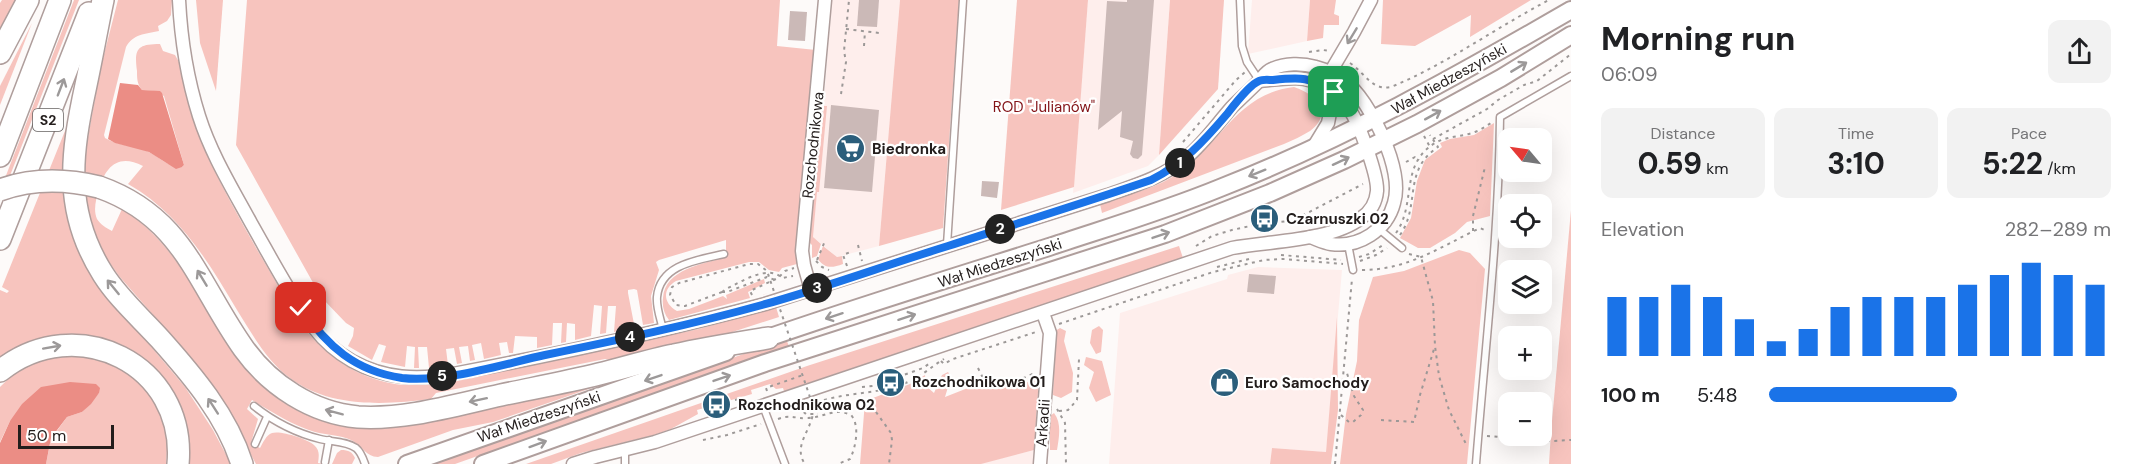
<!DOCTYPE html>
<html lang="en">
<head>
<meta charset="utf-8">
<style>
  body { margin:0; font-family:"DM Sans",sans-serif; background:#f2f2f2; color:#202124; height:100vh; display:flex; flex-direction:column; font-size:22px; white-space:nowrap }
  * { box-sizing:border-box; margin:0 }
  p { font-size:20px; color:#757577 }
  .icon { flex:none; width:33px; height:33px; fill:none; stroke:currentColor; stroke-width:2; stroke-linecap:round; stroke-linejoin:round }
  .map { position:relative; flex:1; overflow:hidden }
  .details { display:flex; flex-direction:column; background:#fff; width:570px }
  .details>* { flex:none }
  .needle { width:39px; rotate:299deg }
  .buttons { position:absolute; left:1498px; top:128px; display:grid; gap:12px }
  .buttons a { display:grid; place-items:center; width:54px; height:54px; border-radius:12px; background:#fff; box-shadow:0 6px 24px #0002; font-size:30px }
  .scale { position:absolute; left:18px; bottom:15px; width:96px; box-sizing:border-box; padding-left:6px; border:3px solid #231d1c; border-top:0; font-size:16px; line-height:21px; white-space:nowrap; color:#231d1c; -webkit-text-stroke:4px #fff; paint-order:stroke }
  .pin { position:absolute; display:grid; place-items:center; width:51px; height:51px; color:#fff; margin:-26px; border-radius:12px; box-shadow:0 3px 9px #0006 }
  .km { position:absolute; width:30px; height:30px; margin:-15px; border-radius:50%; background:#222; color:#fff; font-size:16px; line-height:30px; text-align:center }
  .round { display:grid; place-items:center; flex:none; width:63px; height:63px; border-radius:12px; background:#f2f2f2 }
  .head { display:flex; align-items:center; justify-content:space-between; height:102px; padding:0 30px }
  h1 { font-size:33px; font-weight:700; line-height:45px }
  .figures { display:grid; grid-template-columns:repeat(3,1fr); gap:9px; height:102px; padding:6px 30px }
  .figures div { display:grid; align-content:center; border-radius:12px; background:#f2f2f2; text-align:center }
  .figures b { font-size:30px; font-weight:700 }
  .figures small { font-size:16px; font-weight:400 }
  .figures p { font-size:16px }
  .chart { height:168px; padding:12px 30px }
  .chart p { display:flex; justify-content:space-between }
  .chart svg { width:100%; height:108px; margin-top:6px; stroke:#1a73e8; stroke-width:6 }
  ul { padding:0 30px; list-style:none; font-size:20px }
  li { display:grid; grid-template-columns:96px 72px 1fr; align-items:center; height:45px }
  li i { height:15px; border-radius:8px; background:#1a73e8 }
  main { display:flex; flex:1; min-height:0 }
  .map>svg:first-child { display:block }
</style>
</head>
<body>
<main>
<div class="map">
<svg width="1571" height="464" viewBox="0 0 1571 464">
  <rect width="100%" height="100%" fill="#fdfaf9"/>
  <!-- built -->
  <g fill="#feeeec">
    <polygon points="832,0 900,0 879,246 837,257 813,237"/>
    <polygon points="1088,0 1170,0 1159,155 1148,166 1073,193"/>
    <polygon points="1252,0 1310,0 1307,41 1248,54"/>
    <polygon points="1258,267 1342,270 1326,452 1272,448 1270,464 1109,464 1120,313 1227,279 1228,275"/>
    <polygon points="1034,450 1033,464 981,464 982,463"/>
  </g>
  <!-- green -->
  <g fill="#f7c4be">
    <polygon points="2,0 16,0 0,29 0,3"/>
    <polygon points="74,0 79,0 0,201 0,191"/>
    <path d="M118,0H172L171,15L167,21L158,26L159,31C145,34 133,34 126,47L104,135L105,138C118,146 133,145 147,151C160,157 167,167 182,167L184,165L164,96L154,91L142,90C137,84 137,78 137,71C134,49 137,44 160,44L163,51L175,55L179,62C187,93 194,125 207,155C233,211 266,264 296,317C320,352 353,377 395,384C408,386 424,384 437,384L699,329L776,307L779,317L717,337L612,360L605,359L436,393L431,399C385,405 329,408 290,378C267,361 252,334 237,310C208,261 179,213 128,184L143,166C118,153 105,167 99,190C96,199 93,210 97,219C100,224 106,228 112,231L122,209C166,237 185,274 212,317C224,337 236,357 251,374C279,408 329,430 373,429C383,429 394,427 405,426L612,381L493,422L453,430L378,457C366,457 362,445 351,440C340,435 326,435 315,432C292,425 272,412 252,400L247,409L258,419L251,443L260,448C263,443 266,435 272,433C280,430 308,439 314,445C320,450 319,456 318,463L325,464H256L222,402L197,365L119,276L100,249L87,216L82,171L100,70Z"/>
    <polygon points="196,0 223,0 216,91 200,43"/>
    <path d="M247,0H780L777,46L816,50L797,264L782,268L779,272L769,270L759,262H749L676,281C662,289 663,303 677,311L689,309L723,296L727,299L726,295L764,279L765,283L748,292L750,298L769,293L669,320C664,314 662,306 663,298C665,269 703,264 726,257V240L659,260L656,262L659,270L651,296L654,323L643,325L637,290L634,289L628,290V293L634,324L633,328L614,332L616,306H608L606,333L600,334L602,306L594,305L591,336L575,340V324L567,323L566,342L561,343L562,323H553L552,345L537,348V337L515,336L513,353H509L507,342L499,343L501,355L484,359L481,343L472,345L475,360L470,361L468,346L459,347L462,363L457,364L454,348L446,349L448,365L429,368L427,347H418L419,368H414L415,347L407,346L405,367L381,362L386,346L379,344L372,360L348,346L353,336L354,328L346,323L321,297L236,145Z"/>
    <polygon points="900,0 959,0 943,228 879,246"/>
    <polygon points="1017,0 1088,0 1074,187 1001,210"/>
    <polygon points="1170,0 1224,0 1218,89 1159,155"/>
    <polygon points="1310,0 1336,0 1334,14 1339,16 1339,25 1324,25 1323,38 1307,41"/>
    <polygon points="1383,0 1531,0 1470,37 1471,15 1415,46 1381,44"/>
    <polygon points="32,23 0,105 0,86"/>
    <path d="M1294,87C1316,94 1334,113 1310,131C1302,136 1293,140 1284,144L1102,213L1100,204C1122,196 1154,189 1174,176C1220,147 1235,94 1294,87Z"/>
    <polygon points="824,106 827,106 819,192 817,192 813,237 821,244 817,256 812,258 812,245 809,242 815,160 820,149"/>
    <path d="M69,121L64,158V197L69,219L106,293L185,387L213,430L231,464H188C191,434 183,410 166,386C161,380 157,373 152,368C119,334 61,325 19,347C12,351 6,356 0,360V290L7,293L9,291L2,287Z"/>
    <polygon points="1494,123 1490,216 1467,222 1455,233 1430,248 1418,248 1400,238 1411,218 1417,181 1425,160 1442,147 1440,143 1450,139 1474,135"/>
    <polygon points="1571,210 1571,464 1549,464 1551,432"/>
    <path d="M823,246L837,257L842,256L843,264C832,268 825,269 818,259Z"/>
    <polygon points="1179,246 1183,258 784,391 783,388 776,389 770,384 751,390 752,394 697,410 698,414 671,429 654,435 581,453 551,464 526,464 807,366"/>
    <polygon points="1459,250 1470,253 1485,269 1467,464 1340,464 1346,414 1357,361 1359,320 1373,277 1404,271"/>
    <polygon points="1337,317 1338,410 1331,464 1270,464 1272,448 1326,452"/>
    <polygon points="1099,326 1103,330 1101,352 1096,354 1090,343 1092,330"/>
    <polygon points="1060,328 1066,331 1064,341 1073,373 1072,392 1061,398 1053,395 1055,331"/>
    <polygon points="786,339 789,346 455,464 432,464"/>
    <path d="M57,356C67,356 79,355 90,357C126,364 159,393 166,431C168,442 167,453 166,464H46L51,439L67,417L82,412L99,393L10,421L0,442V387C16,370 35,362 57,356Z"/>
    <polygon points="1086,357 1102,361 1111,395 1096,402 1089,388 1094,372 1084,365"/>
    <polygon points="948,372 951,377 945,397 978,384 1004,387 1017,386 1039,378 1034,450 981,464 860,464 865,401 910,384 925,375 926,386 934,393 942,375"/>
    <path d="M1054,413C1062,423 1059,438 1057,450H1050V416Z"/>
    <path d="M341,450C349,450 352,452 355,458L352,464H332L337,453Z"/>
  </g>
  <!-- water -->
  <g fill="#eb8d85">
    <polygon points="120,83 138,85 142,90 160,91 162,93 184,165 182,167 176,169 149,152 115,143 108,139"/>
    <polygon points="70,382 96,384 100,388 99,393 91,404 82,412 67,417 51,438 46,464 0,464 0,443 10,421 22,404 41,387"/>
  </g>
  <!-- building -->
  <g fill="#cbb9b7">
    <polygon points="859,0 879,0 877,27 857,26"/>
    <polygon points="1127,0 1154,0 1142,155 1138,159 1133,158 1130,154 1133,141 1120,137 1122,111 1098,130 1107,1 1127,2"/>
    <polygon points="790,11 807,12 805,41 788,40"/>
    <polygon points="831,105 879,110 872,192 824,188"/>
    <polygon points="982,181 999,182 997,198 981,196"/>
    <polygon points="1249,274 1276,276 1274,294 1247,292"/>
  </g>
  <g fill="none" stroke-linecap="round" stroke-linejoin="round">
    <defs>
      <g id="service">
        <polyline points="1240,0 1242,46 1247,62 1259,80"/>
        <polyline points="1379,229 1402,248"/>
        <polyline points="1348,244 1353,270"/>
        <polyline points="947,245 963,0"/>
        <path d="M663,330C661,320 656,308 657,297C660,264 698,260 724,254"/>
        <path d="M254,406C273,421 296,433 320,439C332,442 346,441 356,448C361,452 363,458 365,464"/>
        <polyline points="763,406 785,464"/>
        <polyline points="255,444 267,417"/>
        <polyline points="325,462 329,440"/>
        <polyline points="625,464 625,450"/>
        <path d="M1476,464C1485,348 1499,234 1500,117L1571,76"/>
      </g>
      <g id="minor">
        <path d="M179,0C181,40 187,78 199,116C211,154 232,188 251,223C271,258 290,295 314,328C324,341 338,353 352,361C385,379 417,380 453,374C558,354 662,332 765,304L1108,195C1136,185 1163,177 1186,158C1204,143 1217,124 1232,107C1241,98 1250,90 1258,82C1263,77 1265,72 1272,69C1285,63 1302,63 1316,67C1343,74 1357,90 1370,112C1384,135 1402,177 1394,203C1387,230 1359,248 1331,244C1324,243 1316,239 1310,237"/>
        <polyline points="1331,71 1354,32 1371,0"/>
        <polyline points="1314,146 1328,123 1334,92"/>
        <polyline points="811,290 804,265 802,251 825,0"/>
        <path d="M573,464L595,457L655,442L1232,248C1269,241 1332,241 1361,218C1370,212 1376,203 1377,191C1378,176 1359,122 1349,109C1343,99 1333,90 1322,85C1301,74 1282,79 1259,81"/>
        <polyline points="1040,464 1050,333 1043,313"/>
      </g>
      <g id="secondary">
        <path d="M756,342C853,308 951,278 1049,247C1106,228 1164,211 1220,188C1345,139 1455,77 1571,10"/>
        <polyline points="407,464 726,352"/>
        <polyline points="483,464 765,363 1165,234 1270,193 1344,160 1417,124 1501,78 1571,35"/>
      </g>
      <g id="motorway">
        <path d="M103,0C97,28 92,57 86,85C71,154 63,211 103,274C118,298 141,318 160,339C193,376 227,416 242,464"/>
        <polyline points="0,53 28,0"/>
        <polyline points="0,156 60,0"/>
        <path d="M99,187C184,217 197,283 244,349C270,385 312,413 358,417C406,420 455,405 501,395C534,388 567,382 599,374C624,368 649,360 674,355C705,348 737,343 768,338"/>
        <polyline points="0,239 89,13"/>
        <path d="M0,371C76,310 187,364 178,464"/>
      </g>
    </defs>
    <!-- service casing -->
    <use href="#service" stroke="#af9e9c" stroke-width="9"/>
    <!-- minor casing -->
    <use href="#minor" stroke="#af9e9c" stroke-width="15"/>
    <!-- secondary casing -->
    <use href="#secondary" stroke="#af9e9c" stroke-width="20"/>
    <!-- motorway casing -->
    <use href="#motorway" stroke="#af9e9c" stroke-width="24"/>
    <!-- path -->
    <g stroke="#9c9897" stroke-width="2" stroke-dasharray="3 4.5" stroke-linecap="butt">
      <polyline points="846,29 879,33"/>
      <polyline points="864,46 865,31"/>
      <polyline points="1309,52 1323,50 1330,51"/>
      <path d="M1350,63C1365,73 1372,91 1391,87C1447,64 1495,28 1549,0"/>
      <polyline points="841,94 846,62 844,51 849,0"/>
      <polyline points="1424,136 1430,147"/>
      <polyline points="1433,139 1487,109 1498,100 1524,85 1537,81 1571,54"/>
      <polyline points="1183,142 1236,80 1245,72"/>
      <polyline points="1406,162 1415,157 1419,160"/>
      <polyline points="1473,231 1473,216 1485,167"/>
      <path d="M1396,233C1417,203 1399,165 1435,143C1447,136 1462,137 1475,132C1481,130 1486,126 1491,123"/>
      <path d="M1400,235C1421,205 1402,171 1438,147L1430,135"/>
      <polyline points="858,245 862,261"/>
      <polyline points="1196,246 1212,236 1232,230 1264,223 1292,221 1363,184"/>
      <polyline points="1409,254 1421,257 1433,301 1435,346 1439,376 1449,410 1467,446"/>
      <polyline points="1281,255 1341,260"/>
      <polyline points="1359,257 1369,254 1383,245"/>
      <polyline points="817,260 825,241"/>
      <polyline points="816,261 822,267 829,270"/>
      <polyline points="1360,261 1376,255 1387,248"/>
      <polyline points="847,266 843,255 853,251"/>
      <polyline points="1217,267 1249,259"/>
      <path d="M1362,270C1408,270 1440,247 1480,228L1487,231"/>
      <path d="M722,292L726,289C741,282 768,264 782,278L793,276"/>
      <polyline points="722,292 727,292 767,277 775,280"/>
      <polyline points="752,295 750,291 778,278 785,271 794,268"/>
      <polyline points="1059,324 1213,272 1264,260 1283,259 1343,264"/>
      <polyline points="941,361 944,364 953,359 1036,332"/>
      <path d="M978,368L983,378C1000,387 1018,382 1034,373"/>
      <polyline points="862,387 873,386 923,368 930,363"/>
      <polyline points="767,391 766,388 803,375"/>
      <polyline points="735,400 744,398"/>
      <path d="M824,400C852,392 881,394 908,382C921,377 932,366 944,359"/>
      <polyline points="798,407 806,414 818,414"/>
      <polyline points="1057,409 1065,423 1066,464"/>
      <polyline points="1059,411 1068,410 1077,400 1079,359"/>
      <polyline points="876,412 891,433 892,440 889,464"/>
      <polyline points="1341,415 1349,422 1353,422 1361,415 1363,410 1354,396 1346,370"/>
      <path d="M778,419C791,414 795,419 807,418C823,418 834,407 851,415C860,425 856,447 850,459L838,464"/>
      <polyline points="1381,420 1414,422 1420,395 1434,349"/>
      <polyline points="1487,436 1552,441 1571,440"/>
      <polyline points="703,440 727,435 761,424"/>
      <polyline points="1335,464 1352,279"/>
    </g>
    <!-- service -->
    <use href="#service" stroke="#fff" stroke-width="6"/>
    <!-- minor -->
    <use href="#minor" stroke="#fff" stroke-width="12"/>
    <!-- secondary -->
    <use href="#secondary" stroke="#fff" stroke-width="16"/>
    <!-- motorway -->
    <use href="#motorway" stroke="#fff" stroke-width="21"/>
    <defs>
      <path id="motorway-bridge" d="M0,190C33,178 66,179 99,187"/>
    </defs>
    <!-- motorway-bridge casing -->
    <use href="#motorway-bridge" stroke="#af9e9c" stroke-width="24" stroke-linecap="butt"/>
    <!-- path-bridge -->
    <path stroke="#9c9897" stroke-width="2" stroke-dasharray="3 4.5" stroke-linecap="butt" d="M722,292L685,306L676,305L670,295L672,287L679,283L749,264H758L767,271L813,406C816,427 791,444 805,464"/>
    <!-- motorway-bridge -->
    <use href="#motorway-bridge" stroke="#fff" stroke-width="21"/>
  </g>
  <!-- one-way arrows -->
  <defs><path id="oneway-shaft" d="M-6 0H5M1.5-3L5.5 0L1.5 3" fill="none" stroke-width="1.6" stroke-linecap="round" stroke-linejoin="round" transform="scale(1.5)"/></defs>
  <g stroke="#9c9999">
    <use href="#oneway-shaft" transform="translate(1352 36) rotate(121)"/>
    <use href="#oneway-shaft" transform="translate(1519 67) rotate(-31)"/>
    <use href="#oneway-shaft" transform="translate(61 87) rotate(-69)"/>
    <use href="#oneway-shaft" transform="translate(1433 115) rotate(-29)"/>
    <use href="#oneway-shaft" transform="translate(1341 161) rotate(-25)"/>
    <use href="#oneway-shaft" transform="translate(1257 173) rotate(158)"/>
    <use href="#oneway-shaft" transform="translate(1161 235) rotate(-19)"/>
    <use href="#oneway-shaft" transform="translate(202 278) rotate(-121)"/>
    <use href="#oneway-shaft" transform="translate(113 287) rotate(-129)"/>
    <use href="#oneway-shaft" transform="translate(834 316) rotate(162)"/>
    <use href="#oneway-shaft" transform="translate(907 317) rotate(-18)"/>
    <use href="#oneway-shaft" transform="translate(52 347) rotate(-10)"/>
    <use href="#oneway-shaft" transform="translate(653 378) rotate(161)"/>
    <use href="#oneway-shaft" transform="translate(722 378) rotate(-19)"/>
    <use href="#oneway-shaft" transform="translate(478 400) rotate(168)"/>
    <use href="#oneway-shaft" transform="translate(213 406) rotate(-123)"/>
    <use href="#oneway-shaft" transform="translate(334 412) rotate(-165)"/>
    <use href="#oneway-shaft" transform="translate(538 444) rotate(-20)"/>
  </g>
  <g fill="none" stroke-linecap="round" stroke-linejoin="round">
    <defs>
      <path id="route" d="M301,308C327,346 355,371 402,378C444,383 503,364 545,355C618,340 690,325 762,305C824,288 886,265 948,246C1015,224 1084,203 1151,180C1183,164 1204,141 1227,114C1234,105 1249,85 1259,81C1263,79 1269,80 1273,80C1301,77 1310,77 1334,92"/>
    </defs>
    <!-- route casing -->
    <use href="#route" stroke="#fff" stroke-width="12"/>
    <!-- route -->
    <use href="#route" stroke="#1a73e8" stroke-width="8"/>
  </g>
  <!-- icons -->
  <defs>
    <symbol id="supermarket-disc" viewBox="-11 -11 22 22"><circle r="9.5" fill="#2b5e7b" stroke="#fff"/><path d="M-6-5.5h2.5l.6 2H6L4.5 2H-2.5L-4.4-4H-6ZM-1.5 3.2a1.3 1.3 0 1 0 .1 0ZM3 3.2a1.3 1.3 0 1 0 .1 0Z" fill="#fff"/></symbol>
    <symbol id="bus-disc" viewBox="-11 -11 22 22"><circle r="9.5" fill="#2b5e7b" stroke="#fff"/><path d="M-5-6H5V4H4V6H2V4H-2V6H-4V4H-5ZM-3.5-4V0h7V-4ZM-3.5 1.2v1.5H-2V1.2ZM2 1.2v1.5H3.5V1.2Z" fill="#fff"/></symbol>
    <symbol id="shop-disc" viewBox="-11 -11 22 22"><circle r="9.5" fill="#2b5e7b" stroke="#fff"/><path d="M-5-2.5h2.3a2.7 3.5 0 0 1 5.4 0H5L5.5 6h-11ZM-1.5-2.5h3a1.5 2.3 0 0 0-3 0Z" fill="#fff"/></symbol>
  </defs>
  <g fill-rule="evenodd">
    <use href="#supermarket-disc" x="834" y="132" width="33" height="33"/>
    <use href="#bus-disc" x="1248" y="202" width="33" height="33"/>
    <use href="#bus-disc" x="874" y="366" width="33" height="33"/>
    <use href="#shop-disc" x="1208" y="366" width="33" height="33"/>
    <use href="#bus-disc" x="700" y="388" width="33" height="33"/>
  </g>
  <g text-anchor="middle" stroke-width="4.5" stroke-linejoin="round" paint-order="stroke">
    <!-- shield labels -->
    <rect fill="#fff" stroke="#656160" stroke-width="1.5" x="33" y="109" width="30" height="22" rx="4.5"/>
    <g font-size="14" font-weight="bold" fill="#231d1c">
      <text x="48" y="125">S2</text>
    </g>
    <!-- street labels -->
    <g font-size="15" fill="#231d1c" stroke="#fff">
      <text transform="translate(1449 79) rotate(-29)" y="5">Wał Miedzeszyński</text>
      <text transform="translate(813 145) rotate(-84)" y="5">Rozchodnikowa</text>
      <text transform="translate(1000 263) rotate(-18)" y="5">Wał Miedzeszyński</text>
      <text transform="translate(539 417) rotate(-19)" y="5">Wał Miedzeszyński</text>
      <text transform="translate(1043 423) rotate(-86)" y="5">Arkadii</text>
    </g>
    <!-- park labels -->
    <g font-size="15" fill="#831317" stroke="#fff">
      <text x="1044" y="112">ROD "Julianów"</text>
    </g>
    <!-- poi labels -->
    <g font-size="15" font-weight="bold" fill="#231d1c" stroke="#fff" text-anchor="start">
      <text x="872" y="154">Biedronka</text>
      <text x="1286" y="224">Czarnuszki 02</text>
      <text x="912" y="387">Rozchodnikowa 01</text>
      <text x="1245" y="388">Euro Samochody</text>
      <text x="738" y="410">Rozchodnikowa 02</text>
    </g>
  </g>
</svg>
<div class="buttons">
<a><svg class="needle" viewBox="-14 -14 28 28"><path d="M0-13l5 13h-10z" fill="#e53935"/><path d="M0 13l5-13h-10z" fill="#757577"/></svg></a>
<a><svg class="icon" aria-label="locate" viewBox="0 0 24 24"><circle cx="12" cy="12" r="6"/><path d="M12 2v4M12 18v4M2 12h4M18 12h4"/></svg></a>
<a><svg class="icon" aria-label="layers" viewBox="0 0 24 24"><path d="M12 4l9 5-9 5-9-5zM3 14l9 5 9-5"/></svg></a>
<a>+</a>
<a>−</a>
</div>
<div class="scale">50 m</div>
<div class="pin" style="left:1334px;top:92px;background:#1e9e55"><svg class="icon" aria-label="arrive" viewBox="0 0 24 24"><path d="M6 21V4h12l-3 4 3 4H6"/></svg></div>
<div class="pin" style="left:301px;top:308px;background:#d93025"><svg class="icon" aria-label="check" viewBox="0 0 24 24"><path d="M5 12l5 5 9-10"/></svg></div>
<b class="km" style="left:1180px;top:163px">1</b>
<b class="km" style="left:1000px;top:229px">2</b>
<b class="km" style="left:817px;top:288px">3</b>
<b class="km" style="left:630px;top:337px">4</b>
<b class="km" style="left:442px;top:376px">5</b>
</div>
<section class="details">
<div class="head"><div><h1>Morning run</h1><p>06:09</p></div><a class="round"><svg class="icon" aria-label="share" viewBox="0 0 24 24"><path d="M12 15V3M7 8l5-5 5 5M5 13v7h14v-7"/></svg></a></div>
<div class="figures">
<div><p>Distance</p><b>0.59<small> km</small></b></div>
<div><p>Time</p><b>3:10</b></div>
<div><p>Pace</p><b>5:22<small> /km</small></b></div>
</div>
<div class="chart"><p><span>Elevation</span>282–289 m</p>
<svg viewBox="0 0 160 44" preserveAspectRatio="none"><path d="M5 44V20M15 44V20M25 44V15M35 44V20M45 44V29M55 44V38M65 44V33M75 44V24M85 44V20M95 44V20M105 44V20M115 44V15M125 44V11M135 44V6M145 44V11M155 44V15"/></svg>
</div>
<ul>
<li><b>100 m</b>5:48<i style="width:55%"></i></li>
</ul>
</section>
</main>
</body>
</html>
